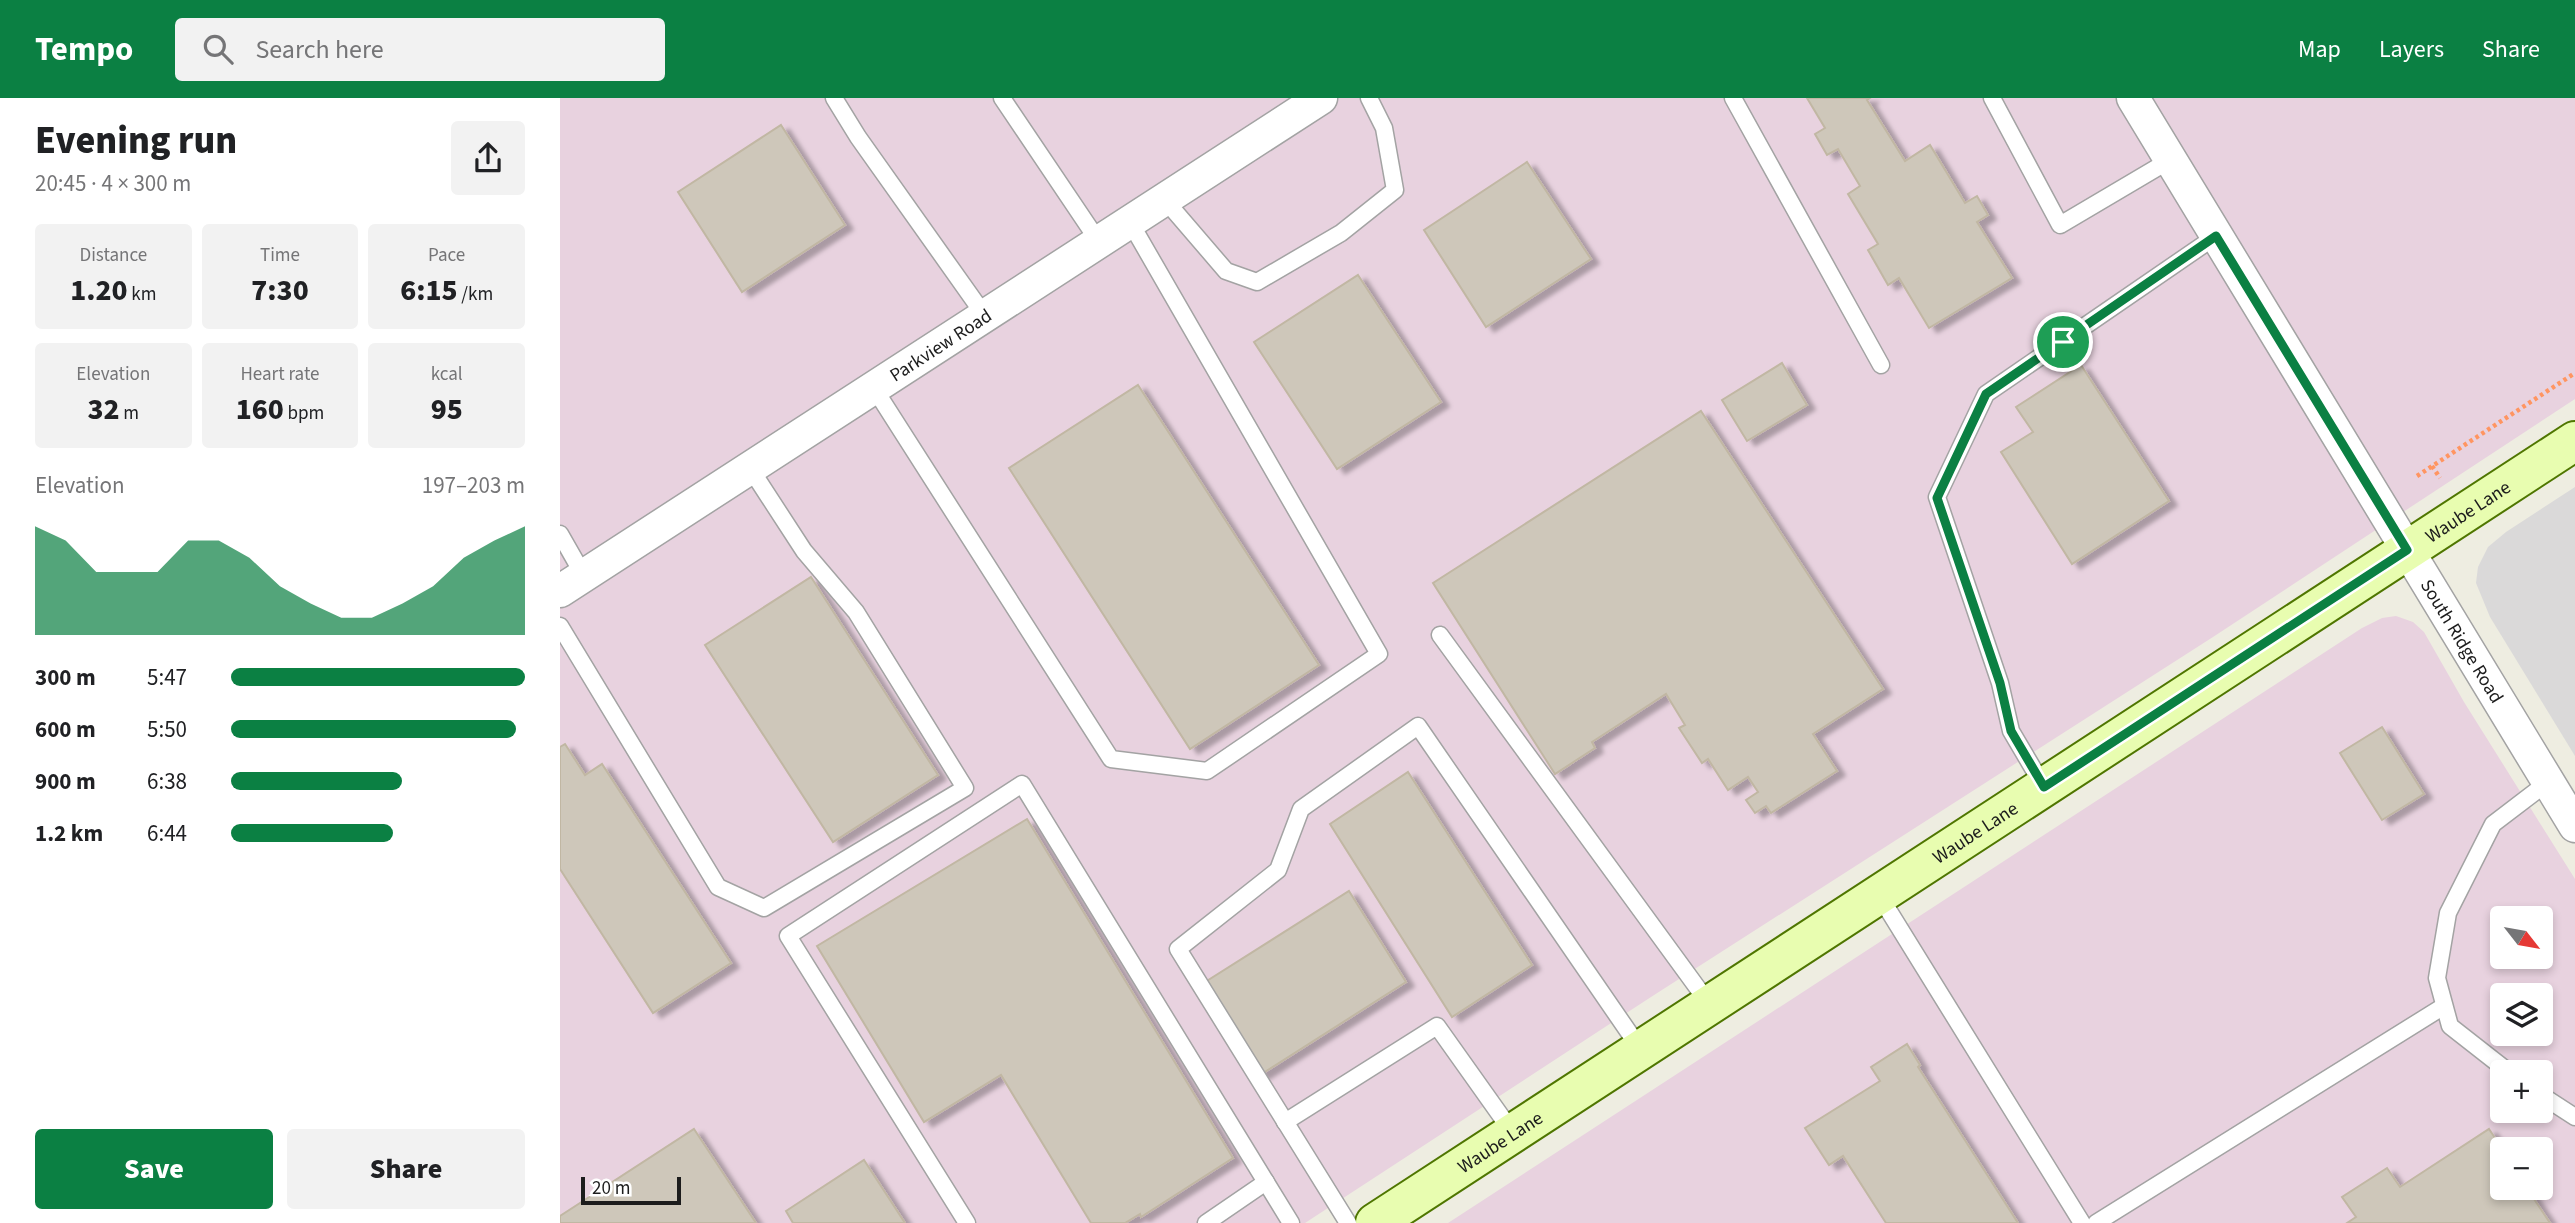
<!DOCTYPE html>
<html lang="en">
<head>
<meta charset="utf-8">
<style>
  body { margin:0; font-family:"Source Sans 3",sans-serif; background:#f2f2f2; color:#202124; height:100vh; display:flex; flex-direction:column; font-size:26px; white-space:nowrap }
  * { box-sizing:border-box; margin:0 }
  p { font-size:23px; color:#757577 }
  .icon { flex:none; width:38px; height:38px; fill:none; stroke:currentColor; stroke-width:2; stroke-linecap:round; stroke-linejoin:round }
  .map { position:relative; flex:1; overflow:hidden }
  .drawer { display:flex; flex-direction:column; background:#fff; width:560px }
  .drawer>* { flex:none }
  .needle { width:46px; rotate:121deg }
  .tools { position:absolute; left:1930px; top:808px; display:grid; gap:14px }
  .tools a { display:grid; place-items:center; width:63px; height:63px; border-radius:7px; background:#fff; box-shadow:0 4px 10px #0003; font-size:35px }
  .scale { position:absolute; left:21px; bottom:18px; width:100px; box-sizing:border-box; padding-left:7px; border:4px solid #1c1c1c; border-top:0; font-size:19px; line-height:24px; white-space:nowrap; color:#1c1c1c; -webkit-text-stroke:5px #fff; paint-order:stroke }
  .pin { position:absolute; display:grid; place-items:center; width:60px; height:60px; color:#fff; margin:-30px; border:4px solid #fff; border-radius:50%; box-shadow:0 2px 7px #0007 }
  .round { display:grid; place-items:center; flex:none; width:74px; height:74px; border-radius:7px; background:#f2f2f2 }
  .head { display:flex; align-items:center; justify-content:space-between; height:119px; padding:0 35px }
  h1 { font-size:38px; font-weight:800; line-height:52px }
  .metrics { display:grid; grid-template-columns:repeat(3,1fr); gap:10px; height:119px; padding:7px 35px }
  .metrics div { display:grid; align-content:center; border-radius:7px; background:#f2f2f2; text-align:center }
  .metrics b { font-size:30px; font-weight:800 }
  .metrics small { font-size:19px; font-weight:400 }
  .metrics p { font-size:19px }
  .chart { height:196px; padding:14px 35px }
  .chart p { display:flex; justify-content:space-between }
  .chart svg { width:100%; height:126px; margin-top:7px; fill:#0b8043; opacity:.7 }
  .button { display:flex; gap:14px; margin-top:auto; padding:14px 35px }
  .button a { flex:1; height:80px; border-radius:7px; background:#0b8043; color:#fff; font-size:28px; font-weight:800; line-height:80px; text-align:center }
  .button a+a { background:#f2f2f2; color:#202124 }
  ul { padding:0 35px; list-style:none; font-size:23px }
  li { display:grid; grid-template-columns:112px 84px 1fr; align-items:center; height:52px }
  li i { height:18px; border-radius:9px; background:#0b8043 }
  header { display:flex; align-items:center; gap:42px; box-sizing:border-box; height:98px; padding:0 35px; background:#0b8043; color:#fff }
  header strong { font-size:33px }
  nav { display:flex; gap:38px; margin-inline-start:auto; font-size:24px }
  .search { width:490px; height:63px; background:#f2f2f2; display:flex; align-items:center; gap:18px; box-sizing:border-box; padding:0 24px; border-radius:7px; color:#757577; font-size:26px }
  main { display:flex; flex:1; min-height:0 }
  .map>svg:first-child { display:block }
</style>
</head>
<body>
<header>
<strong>Tempo</strong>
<div class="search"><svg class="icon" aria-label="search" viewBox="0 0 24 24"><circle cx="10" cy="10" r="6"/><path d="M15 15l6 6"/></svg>Search here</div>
<nav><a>Map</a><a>Layers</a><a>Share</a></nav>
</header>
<main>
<section class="drawer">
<div class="head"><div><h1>Evening run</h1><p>20:45 · 4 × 300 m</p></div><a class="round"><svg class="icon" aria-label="share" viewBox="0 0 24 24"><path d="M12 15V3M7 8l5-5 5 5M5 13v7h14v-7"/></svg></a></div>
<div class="metrics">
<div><p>Distance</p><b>1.20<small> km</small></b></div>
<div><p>Time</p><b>7:30</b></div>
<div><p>Pace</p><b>6:15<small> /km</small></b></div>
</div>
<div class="metrics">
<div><p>Elevation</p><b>32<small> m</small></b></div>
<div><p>Heart rate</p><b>160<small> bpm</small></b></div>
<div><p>kcal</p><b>95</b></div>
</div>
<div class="chart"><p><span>Elevation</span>197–203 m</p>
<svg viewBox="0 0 160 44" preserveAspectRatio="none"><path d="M0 44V6L10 11L20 22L30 22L40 22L50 11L60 11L70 17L80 27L90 33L100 38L110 38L120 33L130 27L140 17L150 11L160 6V44z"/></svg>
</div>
<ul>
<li><b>300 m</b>5:47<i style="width:100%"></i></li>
<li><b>600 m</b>5:50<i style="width:97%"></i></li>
<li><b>900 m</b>6:38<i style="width:58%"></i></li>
<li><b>1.2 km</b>6:44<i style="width:55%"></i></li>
</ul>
<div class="button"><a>Save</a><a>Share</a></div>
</section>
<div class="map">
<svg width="2015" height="1125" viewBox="0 0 2015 1125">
  <defs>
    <filter id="shadow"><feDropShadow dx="8" dy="4.5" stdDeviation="2" flood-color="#0004"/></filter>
  </defs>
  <rect width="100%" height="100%" fill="#eeede1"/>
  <!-- residential -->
  <polygon fill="#dad9d9" points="2015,389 2015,658 1930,519 1916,485 1918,469 1928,449 1946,434"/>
  <!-- industrial -->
  <g fill="#e8d2df" fill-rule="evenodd">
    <polygon points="0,0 2015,0 2015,301 1653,539 1091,899 745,1125 0,1125"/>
    <path d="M1836,518L1853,524L1864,534L1904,604L2015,781V1125H888L1802,530L1822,520ZM1942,821H1981V859H1942ZM1942,898H1981V936H1942ZM1942,975H1981V1013H1942ZM1942,1052H1981V1090H1942Z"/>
  </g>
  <!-- building -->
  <g fill="#cec7ba" stroke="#c1b7a3" stroke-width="2" filter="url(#shadow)">
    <polygon points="1247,0 1310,0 1307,2 1345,63 1370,47 1405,105 1417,98 1428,117 1417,124 1452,180 1369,230 1339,180 1328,187 1308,152 1318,146 1288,96 1300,88 1278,51 1267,57 1255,36 1265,30"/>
    <polygon points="221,27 285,127 182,194 118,94"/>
    <polygon points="967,64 1031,161 926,229 864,132"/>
    <polygon points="798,177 881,304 777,371 694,244"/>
    <polygon points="1222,265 1247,307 1187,343 1162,302"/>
    <polygon points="1521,267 1609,403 1512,466 1441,354 1473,334 1456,309"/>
    <polygon points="578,287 759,567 630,651 449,370"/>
    <polygon points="1141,313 1323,591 1253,636 1277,673 1211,715 1206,708 1195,715 1186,702 1198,694 1188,679 1168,692 1148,661 1142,665 1119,630 1125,627 1106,596 1032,644 1035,650 995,676 873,485"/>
    <polygon points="251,479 378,677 273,744 145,547"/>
    <polygon points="1822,629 1864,696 1822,722 1780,655"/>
    <polygon points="5,646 25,677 42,666 171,865 93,915 0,771 0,649"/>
    <polygon points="848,674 972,867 892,919 770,726"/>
    <polygon points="467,721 673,1060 581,1119 580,1116 565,1125 531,1125 441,977 364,1024 257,848"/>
    <polygon points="789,793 846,884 700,977 642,886"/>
    <polygon points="1347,946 1360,967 1358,969 1458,1125 1326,1125 1283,1058 1269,1067 1245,1030 1320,983 1311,969"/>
    <polygon points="134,1031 196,1125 0,1125 0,1118"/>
    <polygon points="1929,1031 1943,1052 1942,1090 1971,1090 1973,1093 1970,1095 1990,1125 1787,1125 1796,1119 1782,1099 1827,1070 1840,1089"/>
    <polygon points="304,1062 345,1125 233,1125 226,1113"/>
  </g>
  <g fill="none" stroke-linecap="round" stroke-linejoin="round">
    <defs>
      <g id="lane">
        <polyline points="274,0 298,39 425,218"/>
        <polyline points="442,0 539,144"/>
        <polyline points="1173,0 1321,267"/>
        <polyline points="1432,0 1500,127 1610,62"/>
        <polyline points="605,102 666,173 697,184 781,135 835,92 824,30 809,0"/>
        <polyline points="314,290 551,661 647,673 819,556 570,124"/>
        <polyline points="0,436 24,478"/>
        <polyline points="0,528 158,789 204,810 405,690 296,514 244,453 190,370"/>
        <polyline points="880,537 1150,907"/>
        <polyline points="1484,689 1451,633 1440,585 1377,399 1426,296 1656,138"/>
        <polyline points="1319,797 1522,1125"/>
        <polyline points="1950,975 1890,928 1877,880 1888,815 1933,726 1988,684"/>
        <polyline points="1981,997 2015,1019"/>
        <polyline points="725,1024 877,928 953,1035"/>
        <polyline points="407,1125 228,838 462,686 731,1125"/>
        <polyline points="646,1125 706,1084"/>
        <polyline points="788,1125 618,851 718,772 741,711 858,628 1081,952"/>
        <polyline points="1536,1125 1884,908"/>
      </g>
      <g id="street">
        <path id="s1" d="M1573,0L2015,728"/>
        <path id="s2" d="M0,493L761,0"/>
      </g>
      <g id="secondary">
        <path id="s3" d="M815,1125L2015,343"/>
      </g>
    </defs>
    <!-- lane casing -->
    <use href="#lane" stroke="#a3a3a3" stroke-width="19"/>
    <!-- street casing -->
    <use href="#street" stroke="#a3a3a3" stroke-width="35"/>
    <!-- secondary casing -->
    <use href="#secondary" stroke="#4f7600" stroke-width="42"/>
    <!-- path -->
    <g stroke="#ff9561" stroke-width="4.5" stroke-dasharray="3.5 3.5" stroke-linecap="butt">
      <polyline points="1872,368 1880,380"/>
      <polyline points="1857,378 2015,275"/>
    </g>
    <!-- lane -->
    <use href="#lane" stroke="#fff" stroke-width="16"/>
    <!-- street -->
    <use href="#street" stroke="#fff" stroke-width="32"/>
    <!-- secondary -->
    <use href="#secondary" stroke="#e8fdb0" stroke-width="38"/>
  </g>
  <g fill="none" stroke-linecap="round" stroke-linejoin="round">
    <defs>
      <polygon id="route" points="1656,138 1847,452 1484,689 1451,633 1440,585 1377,400 1426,296"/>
    </defs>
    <!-- route casing -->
    <use href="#route" stroke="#fff" stroke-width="14"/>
    <!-- route -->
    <use href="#route" stroke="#0b8043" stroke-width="9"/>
  </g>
  <g text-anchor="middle" stroke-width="5" stroke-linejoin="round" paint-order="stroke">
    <!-- street labels -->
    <g font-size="19" fill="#1c1c1c" stroke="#fff">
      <text dy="7" stroke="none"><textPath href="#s2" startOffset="453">Parkview Road</textPath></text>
      <text dy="7" stroke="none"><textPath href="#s3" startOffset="1304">Waube Lane</textPath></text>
      <text dy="7" stroke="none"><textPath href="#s1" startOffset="635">South Ridge Road</textPath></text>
      <text dy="7" stroke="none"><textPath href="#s3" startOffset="716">Waube Lane</textPath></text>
      <text dy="7" stroke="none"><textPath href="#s3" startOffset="149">Waube Lane</textPath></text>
    </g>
  </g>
</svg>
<div class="tools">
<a><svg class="needle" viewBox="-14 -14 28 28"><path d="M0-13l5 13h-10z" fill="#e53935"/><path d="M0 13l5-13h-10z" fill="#757577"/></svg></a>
<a><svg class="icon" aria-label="layers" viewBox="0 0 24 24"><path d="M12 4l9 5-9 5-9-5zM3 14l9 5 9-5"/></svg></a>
<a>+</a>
<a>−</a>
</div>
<div class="scale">20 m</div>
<div class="pin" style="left:1503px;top:244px;background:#1e9e55"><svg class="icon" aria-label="arrive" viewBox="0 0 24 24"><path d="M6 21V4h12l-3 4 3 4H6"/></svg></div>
</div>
</main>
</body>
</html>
